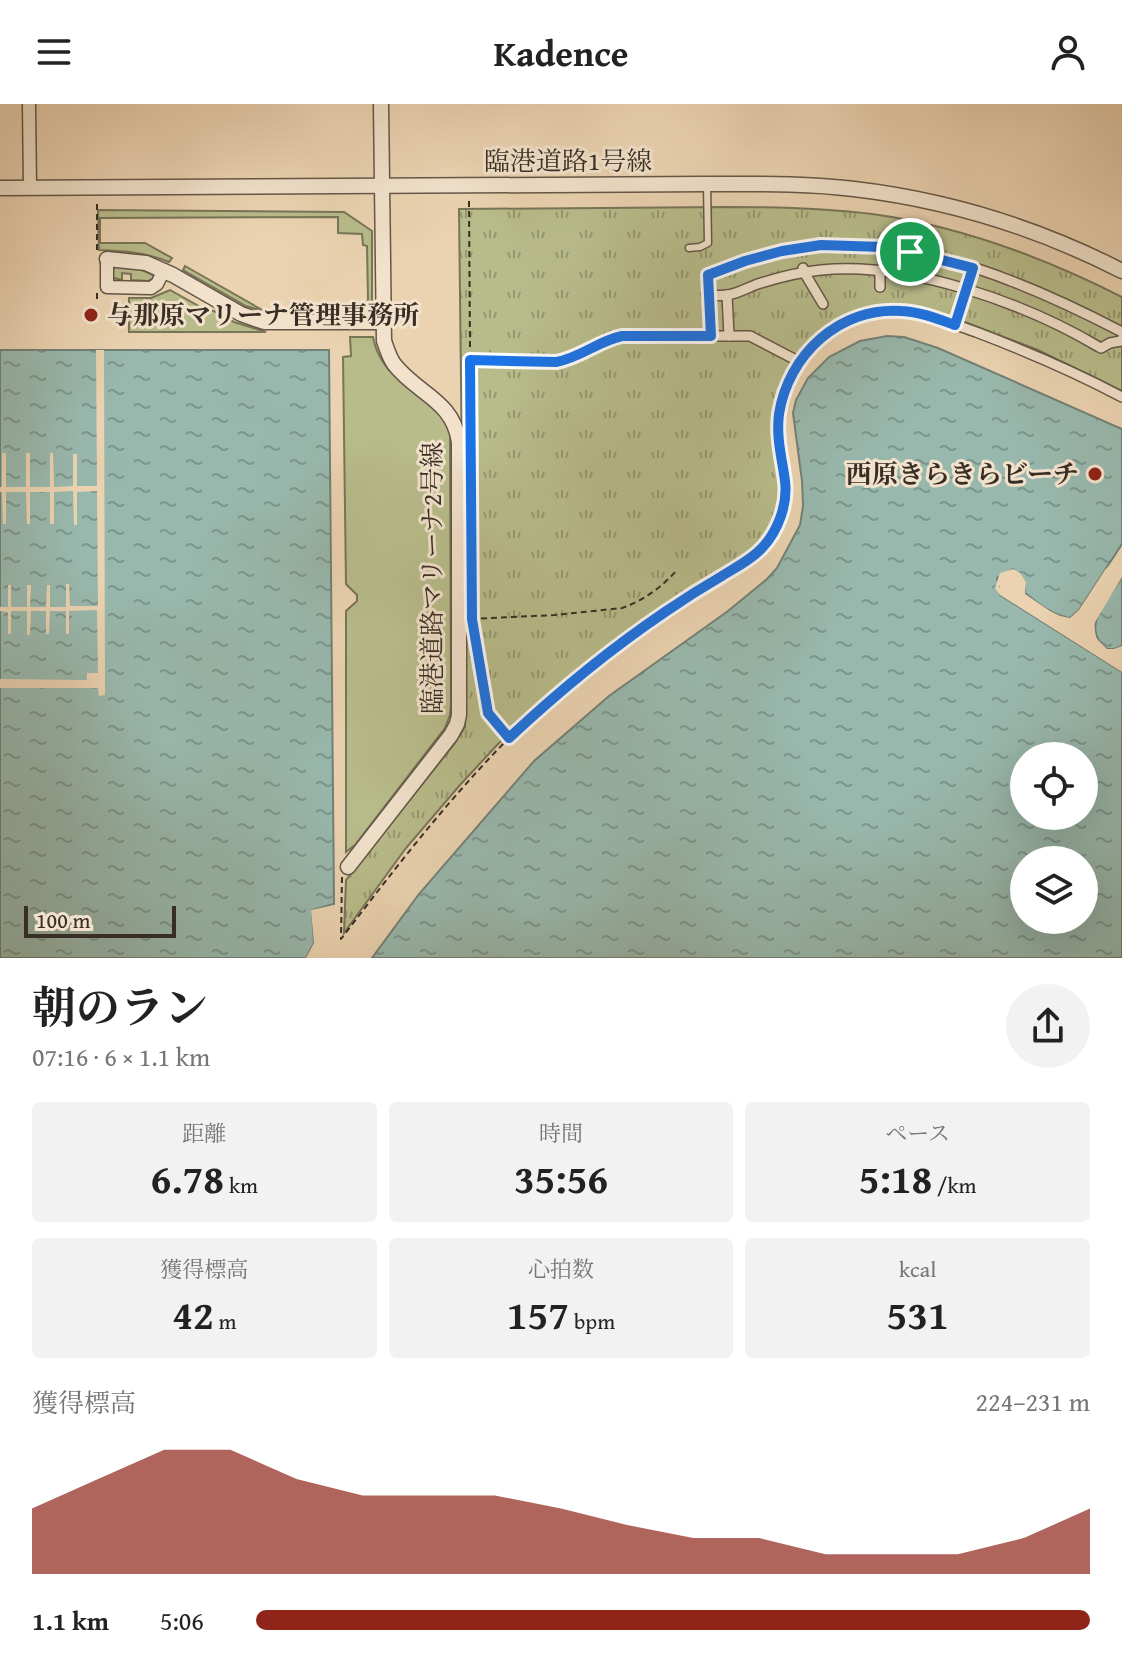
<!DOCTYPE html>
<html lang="ja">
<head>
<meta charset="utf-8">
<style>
  body { margin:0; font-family:"Gentium Book Plus","Noto Serif JP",serif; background:#f2f2f2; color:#222; height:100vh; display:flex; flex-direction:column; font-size:30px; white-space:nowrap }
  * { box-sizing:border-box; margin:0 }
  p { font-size:26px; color:#767676 }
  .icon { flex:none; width:44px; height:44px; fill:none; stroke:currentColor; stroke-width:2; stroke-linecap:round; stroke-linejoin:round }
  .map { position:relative; height:854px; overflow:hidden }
  .drawer { display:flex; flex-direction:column; background:#fff; flex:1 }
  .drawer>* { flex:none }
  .buttons { position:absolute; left:1010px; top:638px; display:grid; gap:16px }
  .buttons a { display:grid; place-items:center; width:88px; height:88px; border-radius:50%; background:#fff; box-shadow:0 8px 32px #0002; font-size:40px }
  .scale { position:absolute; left:24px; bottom:20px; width:152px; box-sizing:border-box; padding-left:8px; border:4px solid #382e25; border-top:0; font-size:22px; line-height:28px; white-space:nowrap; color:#382e25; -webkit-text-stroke:6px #f2e2cc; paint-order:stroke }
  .pin { position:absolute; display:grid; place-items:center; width:68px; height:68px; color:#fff; margin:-34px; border:4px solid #fff; border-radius:50%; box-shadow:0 2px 8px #0007 }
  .round { display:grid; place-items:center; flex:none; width:84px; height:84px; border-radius:42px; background:#f2f2f2 }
  .headline { display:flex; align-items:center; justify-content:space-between; height:136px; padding:0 32px }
  h1 { font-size:44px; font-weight:700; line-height:60px }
  .metrics { display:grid; grid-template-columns:repeat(3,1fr); gap:12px; height:136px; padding:8px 32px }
  .metrics div { display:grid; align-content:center; border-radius:8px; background:#f2f2f2; text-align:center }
  .metrics b { font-size:40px; font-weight:700 }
  .metrics small { font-size:22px; font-weight:400 }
  .metrics p { font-size:22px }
  .chart { height:224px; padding:16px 32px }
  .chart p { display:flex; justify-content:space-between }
  .chart svg { width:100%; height:144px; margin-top:8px; fill:#8f2418; opacity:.7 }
  ul { padding:0 32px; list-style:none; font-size:26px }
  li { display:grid; grid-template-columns:128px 96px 1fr; align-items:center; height:60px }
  li i { height:20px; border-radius:10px; background:#8f2418 }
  header { display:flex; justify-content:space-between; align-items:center; height:104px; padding:0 32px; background:#fff; font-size:36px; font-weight:700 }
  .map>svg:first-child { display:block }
</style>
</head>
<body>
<header><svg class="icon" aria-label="menu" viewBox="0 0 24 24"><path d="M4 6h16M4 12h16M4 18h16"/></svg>Kadence<svg class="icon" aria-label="person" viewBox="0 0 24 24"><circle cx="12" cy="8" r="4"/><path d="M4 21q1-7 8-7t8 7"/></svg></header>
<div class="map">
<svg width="1122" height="854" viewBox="0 0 1122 854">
  <defs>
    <pattern id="park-tufts" width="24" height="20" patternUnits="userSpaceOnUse" patternTransform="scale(2)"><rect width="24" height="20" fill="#b8bc8b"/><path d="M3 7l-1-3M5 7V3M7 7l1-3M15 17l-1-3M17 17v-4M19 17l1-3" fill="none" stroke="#979971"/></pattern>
    <pattern id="water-ripples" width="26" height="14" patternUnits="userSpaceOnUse" patternTransform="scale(2)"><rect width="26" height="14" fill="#98b8ad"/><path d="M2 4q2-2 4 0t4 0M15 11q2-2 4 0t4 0" fill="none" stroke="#7d968d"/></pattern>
  </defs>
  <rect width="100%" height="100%" fill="#ebd3b1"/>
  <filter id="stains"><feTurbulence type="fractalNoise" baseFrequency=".0025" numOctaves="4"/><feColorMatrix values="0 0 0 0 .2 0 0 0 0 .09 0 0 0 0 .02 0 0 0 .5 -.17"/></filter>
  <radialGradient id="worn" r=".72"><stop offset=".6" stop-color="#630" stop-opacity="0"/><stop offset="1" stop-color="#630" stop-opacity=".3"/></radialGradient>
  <!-- green -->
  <g fill="#b8bc8b" stroke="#787558" stroke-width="2">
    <path d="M98,106L344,108L372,127V198L370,206L362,210V206L368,196L367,142L363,141L362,130L338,129V113L100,114V139H145L172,154L169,158C145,148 124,147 99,146Z"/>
    <polygon points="115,162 133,162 153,171 154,174 148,177 131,176 131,170 122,169 122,176 114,174 111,170"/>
    <polygon points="185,162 264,207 270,209 246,202 183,166"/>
    <polygon points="170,186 206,206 214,207 234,218 266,228 129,228 129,194 151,194"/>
    <path d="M350,233H373C376,247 380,255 389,266L440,310L445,316L450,331L451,600L450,611L445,624L355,741L346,748V507L357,497V491L346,480L343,253L351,252Z"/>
  </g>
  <!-- park -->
  <path fill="url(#park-tufts)" stroke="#787558" stroke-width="2" d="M725,103C774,103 823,104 872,110C961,122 1043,153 1122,193V287L1038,246L957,215L916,204L893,203L828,224L812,236L800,249L788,274L777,311L773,340L784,384L775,419L760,442L744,457L644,517L551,590L499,639L460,681L406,744L344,829L346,776L455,639L465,623L459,105Z"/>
  <!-- water -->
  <g fill="url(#water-ripples)" stroke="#728177" stroke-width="2" fill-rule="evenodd">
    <path d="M887,232L904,233L938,244L1122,325V440L1079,506L1070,514C1052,511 1039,500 1025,489V478L1013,465L997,474L1000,491L1122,568V854H372L419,790L534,657L609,592L728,507L767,475L777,464L800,421L803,402L802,377L793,309L796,296L808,274L829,253L860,237ZM1024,652H1084V712H1024ZM1024,756H1084V816H1024Z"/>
    <polygon points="0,246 329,246 334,800 312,806 314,839 306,854 0,854"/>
    <path d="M1122,473V542L1114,545H1107C1079,524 1108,496 1122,473Z"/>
  </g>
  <!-- pier -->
  <g fill="#ebd3b1">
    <polygon points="96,246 104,246 105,591 99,592 98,584 0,584 0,575 87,576 87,569 98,569 97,506 69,507 69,530 66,530 66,507 50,507 49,530 46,530 46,507 31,507 30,531 27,531 27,507 11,507 11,530 8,530 8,508 0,507 0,503 8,503 8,481 11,481 11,503 27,503 27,481 31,481 30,503 46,503 47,481 50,481 50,503 66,503 66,480 69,480 70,502 98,502 97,387 77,388 77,421 74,421 73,387 54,388 54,420 50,420 50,388 30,388 30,420 27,420 26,388 6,388 6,420 3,420 2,388 0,388 0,383 2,383 2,349 6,349 6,383 26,383 26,349 30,349 30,383 50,383 50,349 53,349 54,383 73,382 73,350 77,350 77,382 97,382"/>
    <polygon points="1120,450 1082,508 1071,518 1059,516 1048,511 1022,493 1022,479 1018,472 1012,469 1003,472 999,483 1003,488 1122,564 1122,568 1000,491 995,484 1000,469 1013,465 1020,469 1026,478 1025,490 1050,507 1060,512 1070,514 1079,506 1105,466"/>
    <polygon points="1122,469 1122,473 1094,520 1096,534 1107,545 1114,545 1122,542 1122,546 1116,549 1106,549 1092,536 1090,520 1107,488 1119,471"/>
    <polygon points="334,801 336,804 316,809 318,840 311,854 306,854 314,839 311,806"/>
  </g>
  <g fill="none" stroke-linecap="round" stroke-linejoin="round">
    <defs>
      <polyline id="service" points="689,144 700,143 708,139 707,80"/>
      <g id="pedestrian">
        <polyline points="803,164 804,168 823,200"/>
        <polyline points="880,183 880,166"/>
        <path d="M708,191L711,232H750L798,257C821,231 850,209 887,207C918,205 947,218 976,228C1026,247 1075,268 1122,293"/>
        <polyline points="727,191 729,232"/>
        <polyline points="955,221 973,164"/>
        <path d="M1122,228C1032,181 923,134 820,141C781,144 745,158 708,171V191C714,191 721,192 727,191C738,190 750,182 761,179C780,173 800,168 821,166C908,157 1025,199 1099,243L1101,244L1110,239L1121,237L1122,235"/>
        <path d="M470,256L556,258C580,254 598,237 622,232H711"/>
      </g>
      <g id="minor">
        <polyline points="29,0 30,84"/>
        <polyline points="107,155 107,183 151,184 157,180 164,166"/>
      </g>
      <g id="tertiary">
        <path d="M0,84L707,80C756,80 805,79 854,85C948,96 1038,124 1122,167"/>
        <polyline points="107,155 146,159 173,171 241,210 264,218 383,218"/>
        <path d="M348,763L451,631L457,620L459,611V338C453,296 417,290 394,260C389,253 387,245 384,237L381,0"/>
      </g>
    </defs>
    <!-- service casing -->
    <use href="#service" stroke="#655748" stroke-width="9"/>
    <!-- pedestrian casing -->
    <use href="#pedestrian" stroke="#655748" stroke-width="12"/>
    <!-- minor casing -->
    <use href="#minor" stroke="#655748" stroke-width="15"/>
    <!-- tertiary casing -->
    <use href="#tertiary" stroke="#655748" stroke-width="17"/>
    <!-- path -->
    <g stroke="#382e25" stroke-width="2" stroke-dasharray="6 4" stroke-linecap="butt">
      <polyline points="469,97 470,245"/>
      <polyline points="97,100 97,146"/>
      <polyline points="97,189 97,196"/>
      <polyline points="470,268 471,329"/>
      <path d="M471,515L555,511L622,504C643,497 663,482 677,466"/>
      <polyline points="472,516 488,609 508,633"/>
      <path d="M342,773L341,835C409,746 477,658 562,584C600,552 642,521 685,494C714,476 753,461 772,430C795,393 781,373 778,336C776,312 784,287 794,265"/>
    </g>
    <!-- service -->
    <use href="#service" stroke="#f2e2cc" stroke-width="6"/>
    <!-- pedestrian -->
    <use href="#pedestrian" stroke="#f2e2cc" stroke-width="9"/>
    <!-- minor -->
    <use href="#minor" stroke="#f2e2cc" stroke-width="12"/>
    <!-- tertiary -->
    <use href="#tertiary" stroke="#f2e2cc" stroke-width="14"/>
  </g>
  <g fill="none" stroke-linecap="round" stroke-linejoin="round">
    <defs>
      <path id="route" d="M821,141L883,143L910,148L973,164L955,221C938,215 921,208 902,207C840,202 788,251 779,310C776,334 782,354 785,377C788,400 778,427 762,444C751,456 736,463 722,472C703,483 684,495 665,508C609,546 558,588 509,634L488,609L472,515L470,256L556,258C580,254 598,237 622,232H711L708,171L745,157L782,147Z"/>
    </defs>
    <!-- route casing -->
    <use href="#route" stroke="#fff" stroke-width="16"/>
    <!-- route -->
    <use href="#route" stroke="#1a73e8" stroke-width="10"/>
  </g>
  <!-- markers -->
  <g fill="#8f2418" stroke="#f2e2cc" stroke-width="3">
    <circle cx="91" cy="211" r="8"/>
    <circle cx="1095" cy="370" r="8"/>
  </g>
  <g text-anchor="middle" stroke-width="6" stroke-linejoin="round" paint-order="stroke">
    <!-- street labels -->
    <g font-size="26" fill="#382e25" stroke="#f2e2cc">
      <text x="568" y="66">臨港道路1号線</text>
      <text transform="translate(432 474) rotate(-90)" y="9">臨港道路マリーナ2号線</text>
    </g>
    <!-- poi labels -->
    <g font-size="26" font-weight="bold" fill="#382e25" stroke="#f2e2cc" text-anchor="start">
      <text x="107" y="220">与那原マリーナ管理事務所</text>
      <text x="1079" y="379" text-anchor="end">西原きらきらビーチ</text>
    </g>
  </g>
  <rect width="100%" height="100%" filter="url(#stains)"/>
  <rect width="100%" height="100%" fill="url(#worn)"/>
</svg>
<div class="buttons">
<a><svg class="icon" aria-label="locate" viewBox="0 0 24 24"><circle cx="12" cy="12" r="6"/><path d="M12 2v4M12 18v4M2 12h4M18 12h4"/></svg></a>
<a><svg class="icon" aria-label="layers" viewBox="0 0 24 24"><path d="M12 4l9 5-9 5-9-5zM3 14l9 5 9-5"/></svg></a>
</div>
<div class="scale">100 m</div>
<div class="pin" style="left:910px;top:148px;background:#1e9e55"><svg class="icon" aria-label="arrive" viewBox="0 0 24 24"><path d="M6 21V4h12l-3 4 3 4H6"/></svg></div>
</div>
<section class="drawer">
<div class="headline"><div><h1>朝のラン</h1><p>07:16 · 6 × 1.1 km</p></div><a class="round"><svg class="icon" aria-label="share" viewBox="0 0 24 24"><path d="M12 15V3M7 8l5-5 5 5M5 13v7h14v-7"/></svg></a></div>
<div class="metrics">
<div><p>距離</p><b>6.78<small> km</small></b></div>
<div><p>時間</p><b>35:56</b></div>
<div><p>ペース</p><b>5:18<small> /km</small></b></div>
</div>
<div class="metrics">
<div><p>獲得標高</p><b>42<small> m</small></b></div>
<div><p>心拍数</p><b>157<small> bpm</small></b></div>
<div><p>kcal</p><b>531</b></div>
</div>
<div class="chart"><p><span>獲得標高</span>224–231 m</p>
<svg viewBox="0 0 160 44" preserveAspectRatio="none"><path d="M0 44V24L10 15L20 6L30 6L40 15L50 20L60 20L70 20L80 24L90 29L100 33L110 33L120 38L130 38L140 38L150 33L160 24V44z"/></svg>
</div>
<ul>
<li><b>1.1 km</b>5:06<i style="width:100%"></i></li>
</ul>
</section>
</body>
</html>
